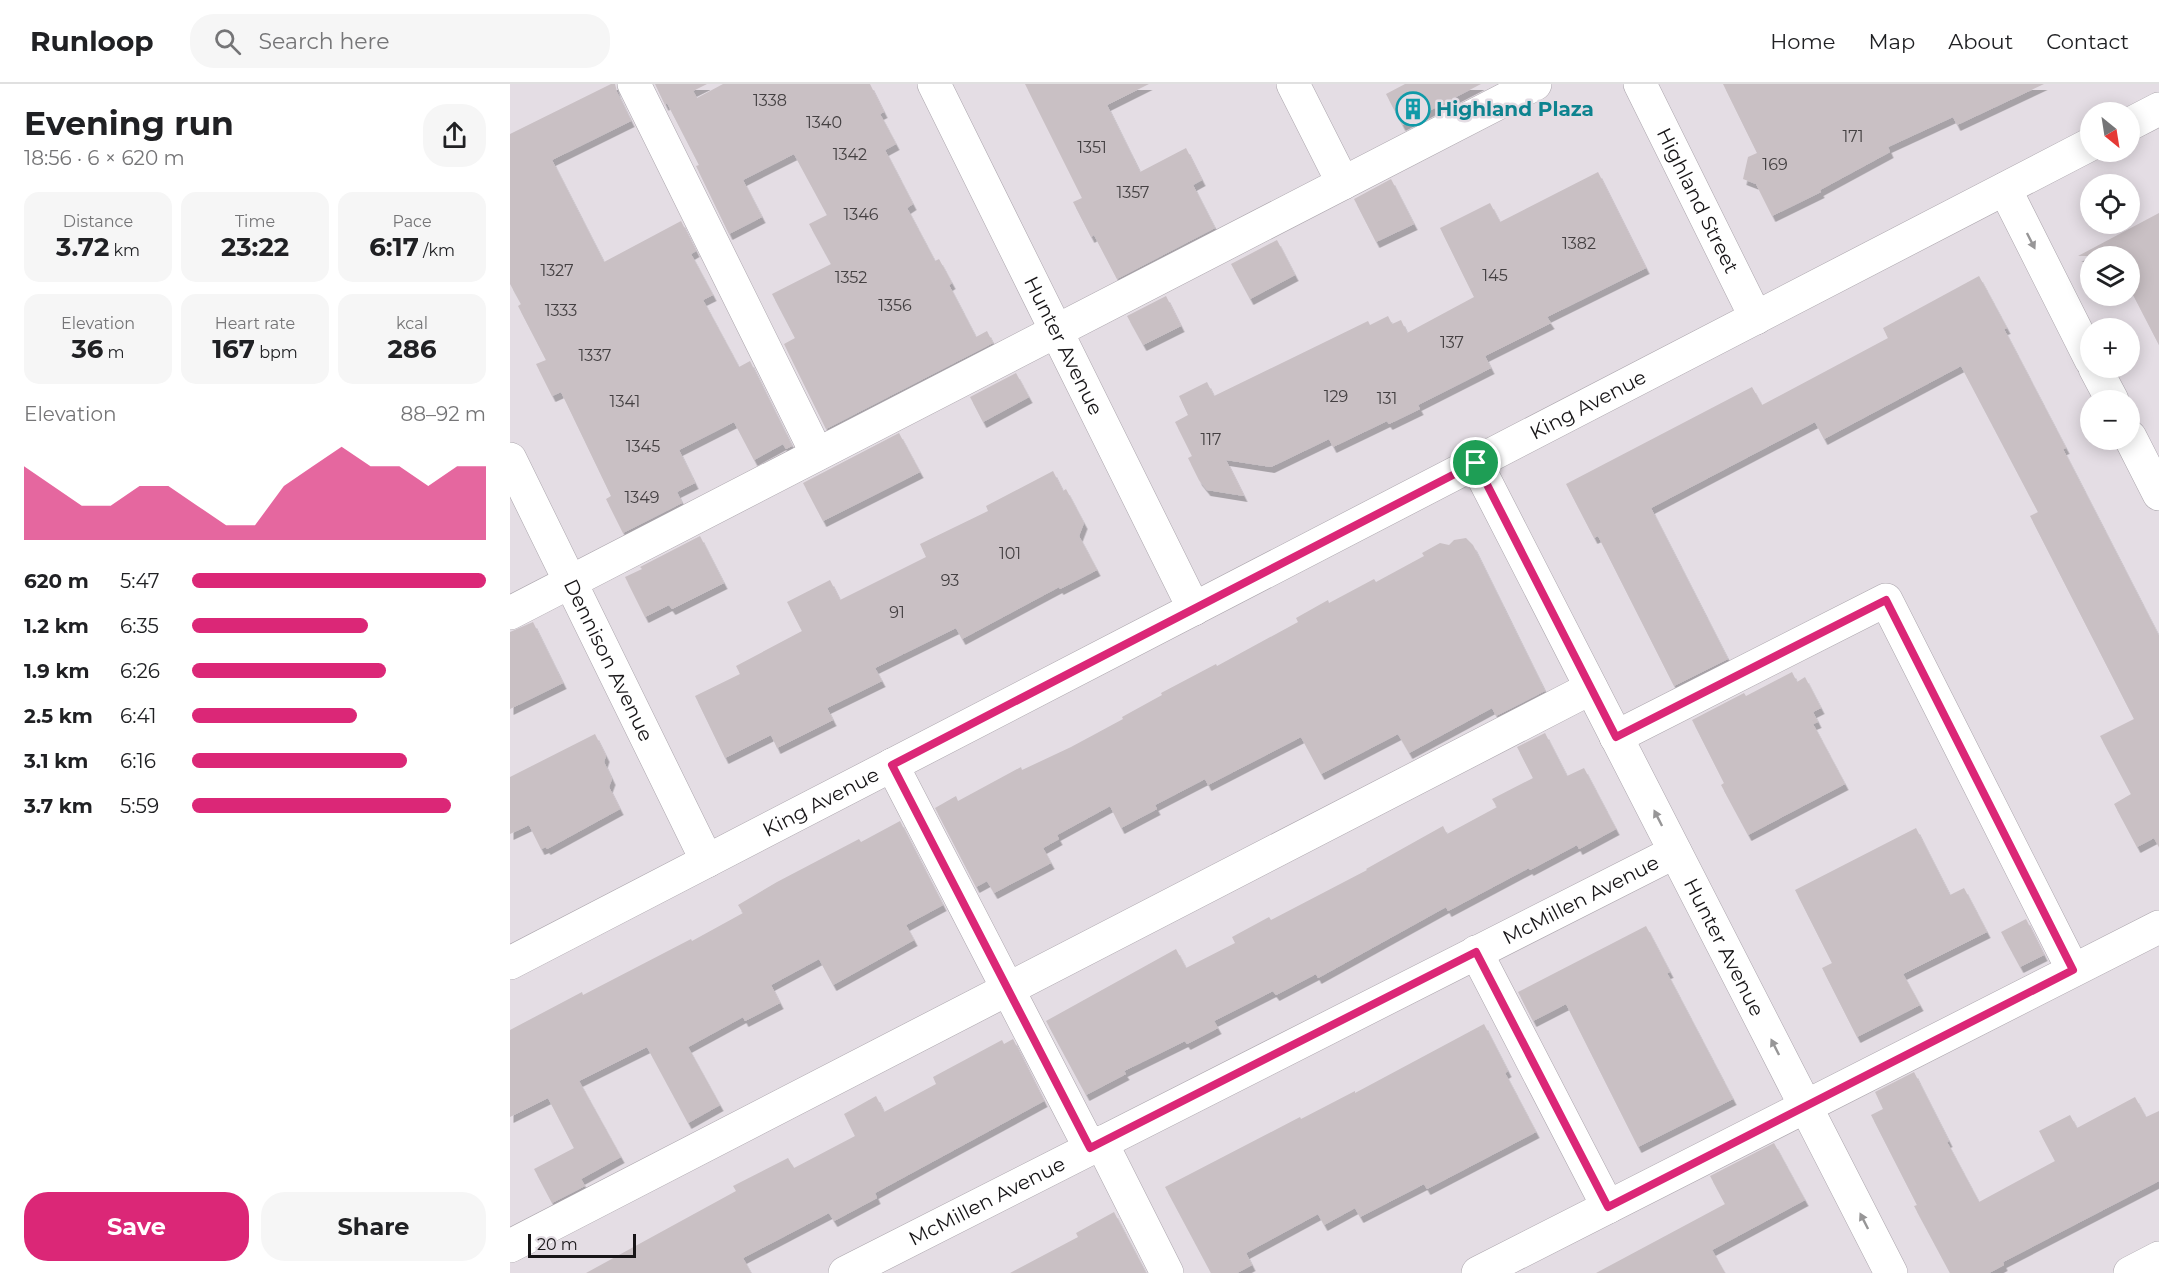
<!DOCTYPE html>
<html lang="en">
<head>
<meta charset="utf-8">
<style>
  body { margin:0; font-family:Montserrat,sans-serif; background:#f6f6f6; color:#202124; height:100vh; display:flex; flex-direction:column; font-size:22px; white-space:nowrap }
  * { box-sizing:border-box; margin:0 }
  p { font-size:20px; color:#757577 }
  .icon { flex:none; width:33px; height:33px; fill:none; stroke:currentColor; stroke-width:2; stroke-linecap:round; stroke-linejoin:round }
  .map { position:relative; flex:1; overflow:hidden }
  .side { display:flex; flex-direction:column; background:#fff; width:510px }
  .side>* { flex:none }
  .needle { width:39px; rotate:150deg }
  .tools { position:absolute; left:1570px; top:18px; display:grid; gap:12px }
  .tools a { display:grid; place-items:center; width:60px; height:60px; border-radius:50%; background:#fff; box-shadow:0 3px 15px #0003; font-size:30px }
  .scale { position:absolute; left:18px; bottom:15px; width:108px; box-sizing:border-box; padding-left:6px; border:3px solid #171517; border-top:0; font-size:16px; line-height:21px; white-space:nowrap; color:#171517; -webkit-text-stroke:4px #e4dde4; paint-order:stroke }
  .pin { position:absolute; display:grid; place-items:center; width:51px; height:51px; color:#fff; margin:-26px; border:3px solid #fff; border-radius:50%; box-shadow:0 2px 6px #0007 }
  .round { display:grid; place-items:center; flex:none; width:63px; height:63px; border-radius:24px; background:#f6f6f6 }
  .headline { display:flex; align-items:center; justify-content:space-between; height:102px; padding:0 24px }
  h1 { font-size:33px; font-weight:700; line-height:45px }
  .figures { display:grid; grid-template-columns:repeat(3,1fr); gap:9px; height:102px; padding:6px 24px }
  .figures div { display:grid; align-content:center; border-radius:15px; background:#f6f6f6; text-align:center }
  .figures b { font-size:26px; font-weight:700 }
  .figures small { font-size:16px; font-weight:400 }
  .figures p { font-size:16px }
  .chart { height:168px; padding:12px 24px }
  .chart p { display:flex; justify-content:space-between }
  .chart svg { width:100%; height:108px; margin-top:6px; fill:#db2777; opacity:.7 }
  .primary-button { display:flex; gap:12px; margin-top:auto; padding:12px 24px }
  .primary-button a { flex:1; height:69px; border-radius:24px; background:#db2777; color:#fff; font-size:24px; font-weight:700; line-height:69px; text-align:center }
  .primary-button a+a { background:#f6f6f6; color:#202124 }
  ul { padding:0 24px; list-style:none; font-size:20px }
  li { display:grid; grid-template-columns:96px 72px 1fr; align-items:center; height:45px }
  li i { height:15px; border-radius:8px; background:#db2777 }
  header { display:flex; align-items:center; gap:36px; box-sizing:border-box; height:84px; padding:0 30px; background:#fff; border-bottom:2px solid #e0e0e0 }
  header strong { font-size:28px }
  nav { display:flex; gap:33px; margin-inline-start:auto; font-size:21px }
  .search { width:420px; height:54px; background:#f6f6f6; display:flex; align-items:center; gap:15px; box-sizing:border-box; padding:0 21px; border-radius:24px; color:#757577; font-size:22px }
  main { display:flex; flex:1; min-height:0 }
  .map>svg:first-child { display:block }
</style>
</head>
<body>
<header>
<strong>Runloop</strong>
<div class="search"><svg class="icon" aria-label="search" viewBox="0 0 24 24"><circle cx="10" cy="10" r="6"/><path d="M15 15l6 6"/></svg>Search here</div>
<nav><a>Home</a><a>Map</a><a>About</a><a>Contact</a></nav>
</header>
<main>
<section class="side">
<div class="headline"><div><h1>Evening run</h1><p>18:56 · 6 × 620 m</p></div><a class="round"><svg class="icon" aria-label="share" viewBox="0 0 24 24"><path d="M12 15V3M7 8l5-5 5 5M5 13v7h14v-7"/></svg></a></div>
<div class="figures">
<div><p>Distance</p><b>3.72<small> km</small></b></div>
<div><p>Time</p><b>23:22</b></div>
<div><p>Pace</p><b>6:17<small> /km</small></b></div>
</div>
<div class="figures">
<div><p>Elevation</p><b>36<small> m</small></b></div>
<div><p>Heart rate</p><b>167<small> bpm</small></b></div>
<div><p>kcal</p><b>286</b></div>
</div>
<div class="chart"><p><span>Elevation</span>88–92 m</p>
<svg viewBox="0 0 160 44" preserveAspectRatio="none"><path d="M0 44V14L10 22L20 30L30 30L40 22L50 22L60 30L70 38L80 38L90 22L100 14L110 6L120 14L130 14L140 22L150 14L160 14V44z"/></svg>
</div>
<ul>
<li><b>620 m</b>5:47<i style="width:100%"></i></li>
<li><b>1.2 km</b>6:35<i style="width:60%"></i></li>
<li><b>1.9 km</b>6:26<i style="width:66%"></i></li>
<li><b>2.5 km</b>6:41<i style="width:56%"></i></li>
<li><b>3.1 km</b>6:16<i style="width:73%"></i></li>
<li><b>3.7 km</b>5:59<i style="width:88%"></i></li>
</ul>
<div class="primary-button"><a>Save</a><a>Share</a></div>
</section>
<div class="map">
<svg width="1649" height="1189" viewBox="0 0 1649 1189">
  <defs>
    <filter id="shadow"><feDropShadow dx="3.5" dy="6" stdDeviation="0" flood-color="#0004"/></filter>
  </defs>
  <rect width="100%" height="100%" fill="#e4dde4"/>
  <!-- building -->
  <g fill="#c9c0c4" filter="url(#shadow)">
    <polygon points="101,0 105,0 107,8 121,37 42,76 94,178 171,137 186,167 181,170 203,211 193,216 229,283 240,277 282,362 276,365 273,360 244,376 224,338 169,366 185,399 167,408 172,419 113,449 96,415 101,412 51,308 42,312 26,280 36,276 8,222 11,220 0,200 0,50"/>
    <polygon points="145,0 197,0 183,7 187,14 213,0 360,0 374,28 370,30 386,60 375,66 403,120 397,124 425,177 429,175 442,199 439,201 466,253 477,247 483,259 316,345 274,260 285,254 262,210 321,180 299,140 317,131 284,70 233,96 252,133 219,150 186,82 189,81 157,19 155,21"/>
    <polygon points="515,0 639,0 597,21 630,88 676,64 692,96 683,101 705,144 607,195 584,151 581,153 563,118 572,114"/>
    <polygon points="895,0 971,0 892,41 876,10"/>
    <polygon points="1213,0 1534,0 1447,41 1443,33 1378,63 1380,68 1310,106 1311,108 1262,132 1246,100 1233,95 1238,73 1247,69"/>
    <polygon points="1088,88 1136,184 1037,233 1041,239 975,272 981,284 908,321 910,325 879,340 877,337 823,363 819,355 761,383 716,376 734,412 697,406 689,396 678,374 682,372 665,338 678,331 669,312 697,298 704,312 858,237 860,241 878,232 882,240 891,236 897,249 964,213 930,144 980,119 990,138"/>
    <polygon points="881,95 904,140 866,158 844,115"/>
    <polygon points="1649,129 1649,261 1620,205 1620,172 1568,172"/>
    <polygon points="767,156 785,191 740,215 721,180"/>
    <polygon points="1469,192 1497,244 1494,245 1556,364 1553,365 1649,552 1649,763 1644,754 1627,763 1604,720 1621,710 1590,652 1624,635 1520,432 1528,428 1451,282 1314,355 1305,338 1141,424 1218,575 1164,602 1088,452 1084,454 1056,400 1242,303 1252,321 1378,254 1373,244"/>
    <polygon points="656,212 671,242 633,261 617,232"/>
    <polygon points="506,289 519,313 473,338 460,313"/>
    <polygon points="389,349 410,388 313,437 293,399"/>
    <polygon points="543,387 553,407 556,405 574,439 569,452 587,486 550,505 549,503 452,555 446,544 365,584 372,597 317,624 323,636 267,664 261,651 215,674 185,612 230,590 226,582 292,547 277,518 320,496 330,516 416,473 410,460 478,427 476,422"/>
    <polygon points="190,452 214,499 162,525 159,521 135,533 115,493 132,485 130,483"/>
    <polygon points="956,454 963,461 1035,607 986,632 982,624 899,669 888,650 811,690 791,653 698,701 695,695 645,721 647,725 611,744 600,722 547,751 549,755 533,764 541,779 484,809 477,797 466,803 425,724 446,712 448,717 511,683 512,686 561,663 613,635 612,633 652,611 651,609 706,580 707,582 788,538 786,534 818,516 819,519 864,495 866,498 914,472 912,469 930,459 939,461 944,456"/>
    <polygon points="23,538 53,599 0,625 0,548"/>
    <polygon points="1282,588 1287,598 1295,593 1311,624 1303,628 1308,638 1303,640 1335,700 1238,751 1211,701 1214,699 1182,636 1234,609 1236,612"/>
    <polygon points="1035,649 1057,692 1074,684 1106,745 1069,765 1067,761 1020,786 1019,784 938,827 936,823 808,894 806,890 766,911 763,907 704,937 708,944 677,960 675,957 614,987 616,990 576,1011 536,937 666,865 676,884 725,859 722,853 759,833 761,836 857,786 856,785 933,742 937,750 987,723 982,715 1023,694 1007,663"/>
    <polygon points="85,650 96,672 94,678 102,695 99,703 110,725 37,765 36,763 31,765 19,741 0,750 0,693"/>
    <polygon points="390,737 433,821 396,841 404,856 323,901 309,875 261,901 270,919 235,937 233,933 178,963 210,1021 178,1039 137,963 69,997 111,1073 71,1095 75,1102 42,1119 24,1085 64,1064 38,1014 0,1033 0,946 72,908 73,911 181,855 182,857 233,829 228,821 267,798 349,755 351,758"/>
    <polygon points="1406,744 1440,811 1454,804 1477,848 1393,890 1410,921 1347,953 1312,884 1322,879 1285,806"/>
    <polygon points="1516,835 1534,871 1510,883 1491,848"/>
    <polygon points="1136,842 1160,888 1157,889 1223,1015 1128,1063 1056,920 1023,937 1008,908"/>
    <polygon points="974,940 998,987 995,989 1026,1048 917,1105 914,1100 850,1133 845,1124 814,1141 808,1130 736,1169 742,1181 727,1189 701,1189 655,1103 790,1033 791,1035 845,1007 845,1009"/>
    <polygon points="503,955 534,1017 365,1109 367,1114 324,1137 319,1129 233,1174 241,1189 76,1189 226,1107 223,1102 278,1074 284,1084 345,1052 334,1030 366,1012 374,1028 426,1000 423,993 492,956 494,960"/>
    <polygon points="1404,988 1439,1057 1437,1058 1469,1118 1545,1077 1529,1047 1560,1031 1567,1044 1625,1013 1636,1033 1649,1027 1649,1097 1493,1178 1494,1181 1479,1189 1440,1189 1404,1122 1407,1121 1361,1031 1373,1025 1365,1008"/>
    <polygon points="1264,1059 1295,1116 1202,1166 1215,1189 1086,1189 1215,1120 1200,1092"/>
    <polygon points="604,1128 636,1189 500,1189 568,1153 566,1149"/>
  </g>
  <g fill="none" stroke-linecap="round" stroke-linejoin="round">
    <defs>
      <g id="minor">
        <polyline points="124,0 307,370"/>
        <path id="s1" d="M424,0L684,525"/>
        <polyline points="783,0 833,99"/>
        <path id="s2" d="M1130,0L1246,234"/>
        <polyline points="1620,40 1649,25"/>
        <polyline points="1495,105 1581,276"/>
        <polyline points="1585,284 1602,316"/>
        <polyline points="1620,353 1649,410"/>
        <path id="s3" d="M0,375L197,777"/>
        <path id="s4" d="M966,379L1381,1189"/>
        <polyline points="0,529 1025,0"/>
        <polyline points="1106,653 1376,516 1563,886"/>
        <polyline points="382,681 580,1064"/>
        <polyline points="966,868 1098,1123"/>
        <path id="s5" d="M0,879L1581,60"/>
        <polyline points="591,1058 657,1189"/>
        <polyline points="0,1162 1081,604"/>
        <path id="s6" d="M335,1189L1165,768"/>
        <polyline points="968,1189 1649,843"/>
        <polyline points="1620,1189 1649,1174"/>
      </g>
    </defs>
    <!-- minor casing -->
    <use href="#minor" stroke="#aba5ac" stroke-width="34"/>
    <!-- minor -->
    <use href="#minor" stroke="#fff" stroke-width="33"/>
  </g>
  <!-- one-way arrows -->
  <defs><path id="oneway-solid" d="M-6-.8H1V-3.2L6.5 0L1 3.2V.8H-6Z" transform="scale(1.5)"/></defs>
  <g fill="#979697">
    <use href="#oneway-solid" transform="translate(1521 157) rotate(63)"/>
    <use href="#oneway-solid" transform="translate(1148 734) rotate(-117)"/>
    <use href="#oneway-solid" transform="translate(1265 963) rotate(-117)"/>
    <use href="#oneway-solid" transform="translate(1354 1137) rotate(-117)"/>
  </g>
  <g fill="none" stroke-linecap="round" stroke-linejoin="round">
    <defs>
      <polygon id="route" points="966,379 1106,653 1376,516 1563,886 1098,1123 966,868 580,1064 382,681"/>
    </defs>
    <!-- route casing -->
    <use href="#route" stroke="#fff" stroke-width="12"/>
    <!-- route -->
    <use href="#route" stroke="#db2777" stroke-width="8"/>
  </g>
  <!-- icons -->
  <defs>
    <symbol id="building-ring" viewBox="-11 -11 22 22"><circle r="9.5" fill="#e4dde4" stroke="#0f9aa8" stroke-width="1.5"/><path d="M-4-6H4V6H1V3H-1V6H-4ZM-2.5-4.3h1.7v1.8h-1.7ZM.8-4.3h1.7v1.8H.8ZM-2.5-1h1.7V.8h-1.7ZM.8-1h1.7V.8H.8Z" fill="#0f9aa8"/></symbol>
  </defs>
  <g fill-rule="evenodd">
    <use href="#building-ring" x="884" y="6" width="38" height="38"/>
  </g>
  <g text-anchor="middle" stroke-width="5" stroke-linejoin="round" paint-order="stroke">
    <!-- number labels -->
    <g font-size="16" fill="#444042">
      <text x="260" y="22">1338</text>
      <text x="314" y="44">1340</text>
      <text x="1343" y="58">171</text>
      <text x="582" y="69">1351</text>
      <text x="340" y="76">1342</text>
      <text x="1265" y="86">169</text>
      <text x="623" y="114">1357</text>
      <text x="351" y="136">1346</text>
      <text x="1069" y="165">1382</text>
      <text x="47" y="192">1327</text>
      <text x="985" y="197">145</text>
      <text x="341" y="199">1352</text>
      <text x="385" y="227">1356</text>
      <text x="51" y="232">1333</text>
      <text x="942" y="264">137</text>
      <text x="85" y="277">1337</text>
      <text x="826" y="318">129</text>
      <text x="877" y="320">131</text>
      <text x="115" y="323">1341</text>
      <text x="701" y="361">117</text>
      <text x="133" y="368">1345</text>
      <text x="132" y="419">1349</text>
      <text x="500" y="475">101</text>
      <text x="440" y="502">93</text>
      <text x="387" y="534">91</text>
    </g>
    <!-- culture labels -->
    <g font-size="20" font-weight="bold" fill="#0d838f" stroke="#e4dde4" text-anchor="start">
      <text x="926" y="32">Highland Plaza</text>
    </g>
    <!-- street labels -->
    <g font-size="20" fill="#171517" stroke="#e4dde4">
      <text dy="7" stroke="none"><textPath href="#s2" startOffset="130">Highland Street</textPath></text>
      <text dy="7" stroke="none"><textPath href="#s1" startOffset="292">Hunter Avenue</textPath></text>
      <text dy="7" stroke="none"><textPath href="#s5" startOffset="1214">King Avenue</textPath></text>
      <text dy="7" stroke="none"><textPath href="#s3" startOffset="224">Dennison Avenue</textPath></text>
      <text dy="7" stroke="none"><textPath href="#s5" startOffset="350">King Avenue</textPath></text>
      <text dy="7" stroke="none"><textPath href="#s6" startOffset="825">McMillen Avenue</textPath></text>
      <text dy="7" stroke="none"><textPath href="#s4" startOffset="544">Hunter Avenue</textPath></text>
      <text dy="7" stroke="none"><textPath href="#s6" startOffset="159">McMillen Avenue</textPath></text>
    </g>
  </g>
</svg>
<div class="tools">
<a><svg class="needle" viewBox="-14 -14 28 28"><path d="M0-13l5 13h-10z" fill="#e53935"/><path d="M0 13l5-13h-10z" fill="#757577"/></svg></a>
<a><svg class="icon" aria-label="locate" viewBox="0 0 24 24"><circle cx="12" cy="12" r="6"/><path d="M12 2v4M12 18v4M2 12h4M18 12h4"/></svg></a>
<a><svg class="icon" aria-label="layers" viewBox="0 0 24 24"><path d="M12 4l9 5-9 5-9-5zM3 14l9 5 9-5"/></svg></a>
<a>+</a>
<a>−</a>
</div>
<div class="scale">20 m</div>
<div class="pin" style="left:966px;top:379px;background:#1e9e55"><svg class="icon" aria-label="arrive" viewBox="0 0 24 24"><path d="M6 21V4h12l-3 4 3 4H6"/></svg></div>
</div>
</main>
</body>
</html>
